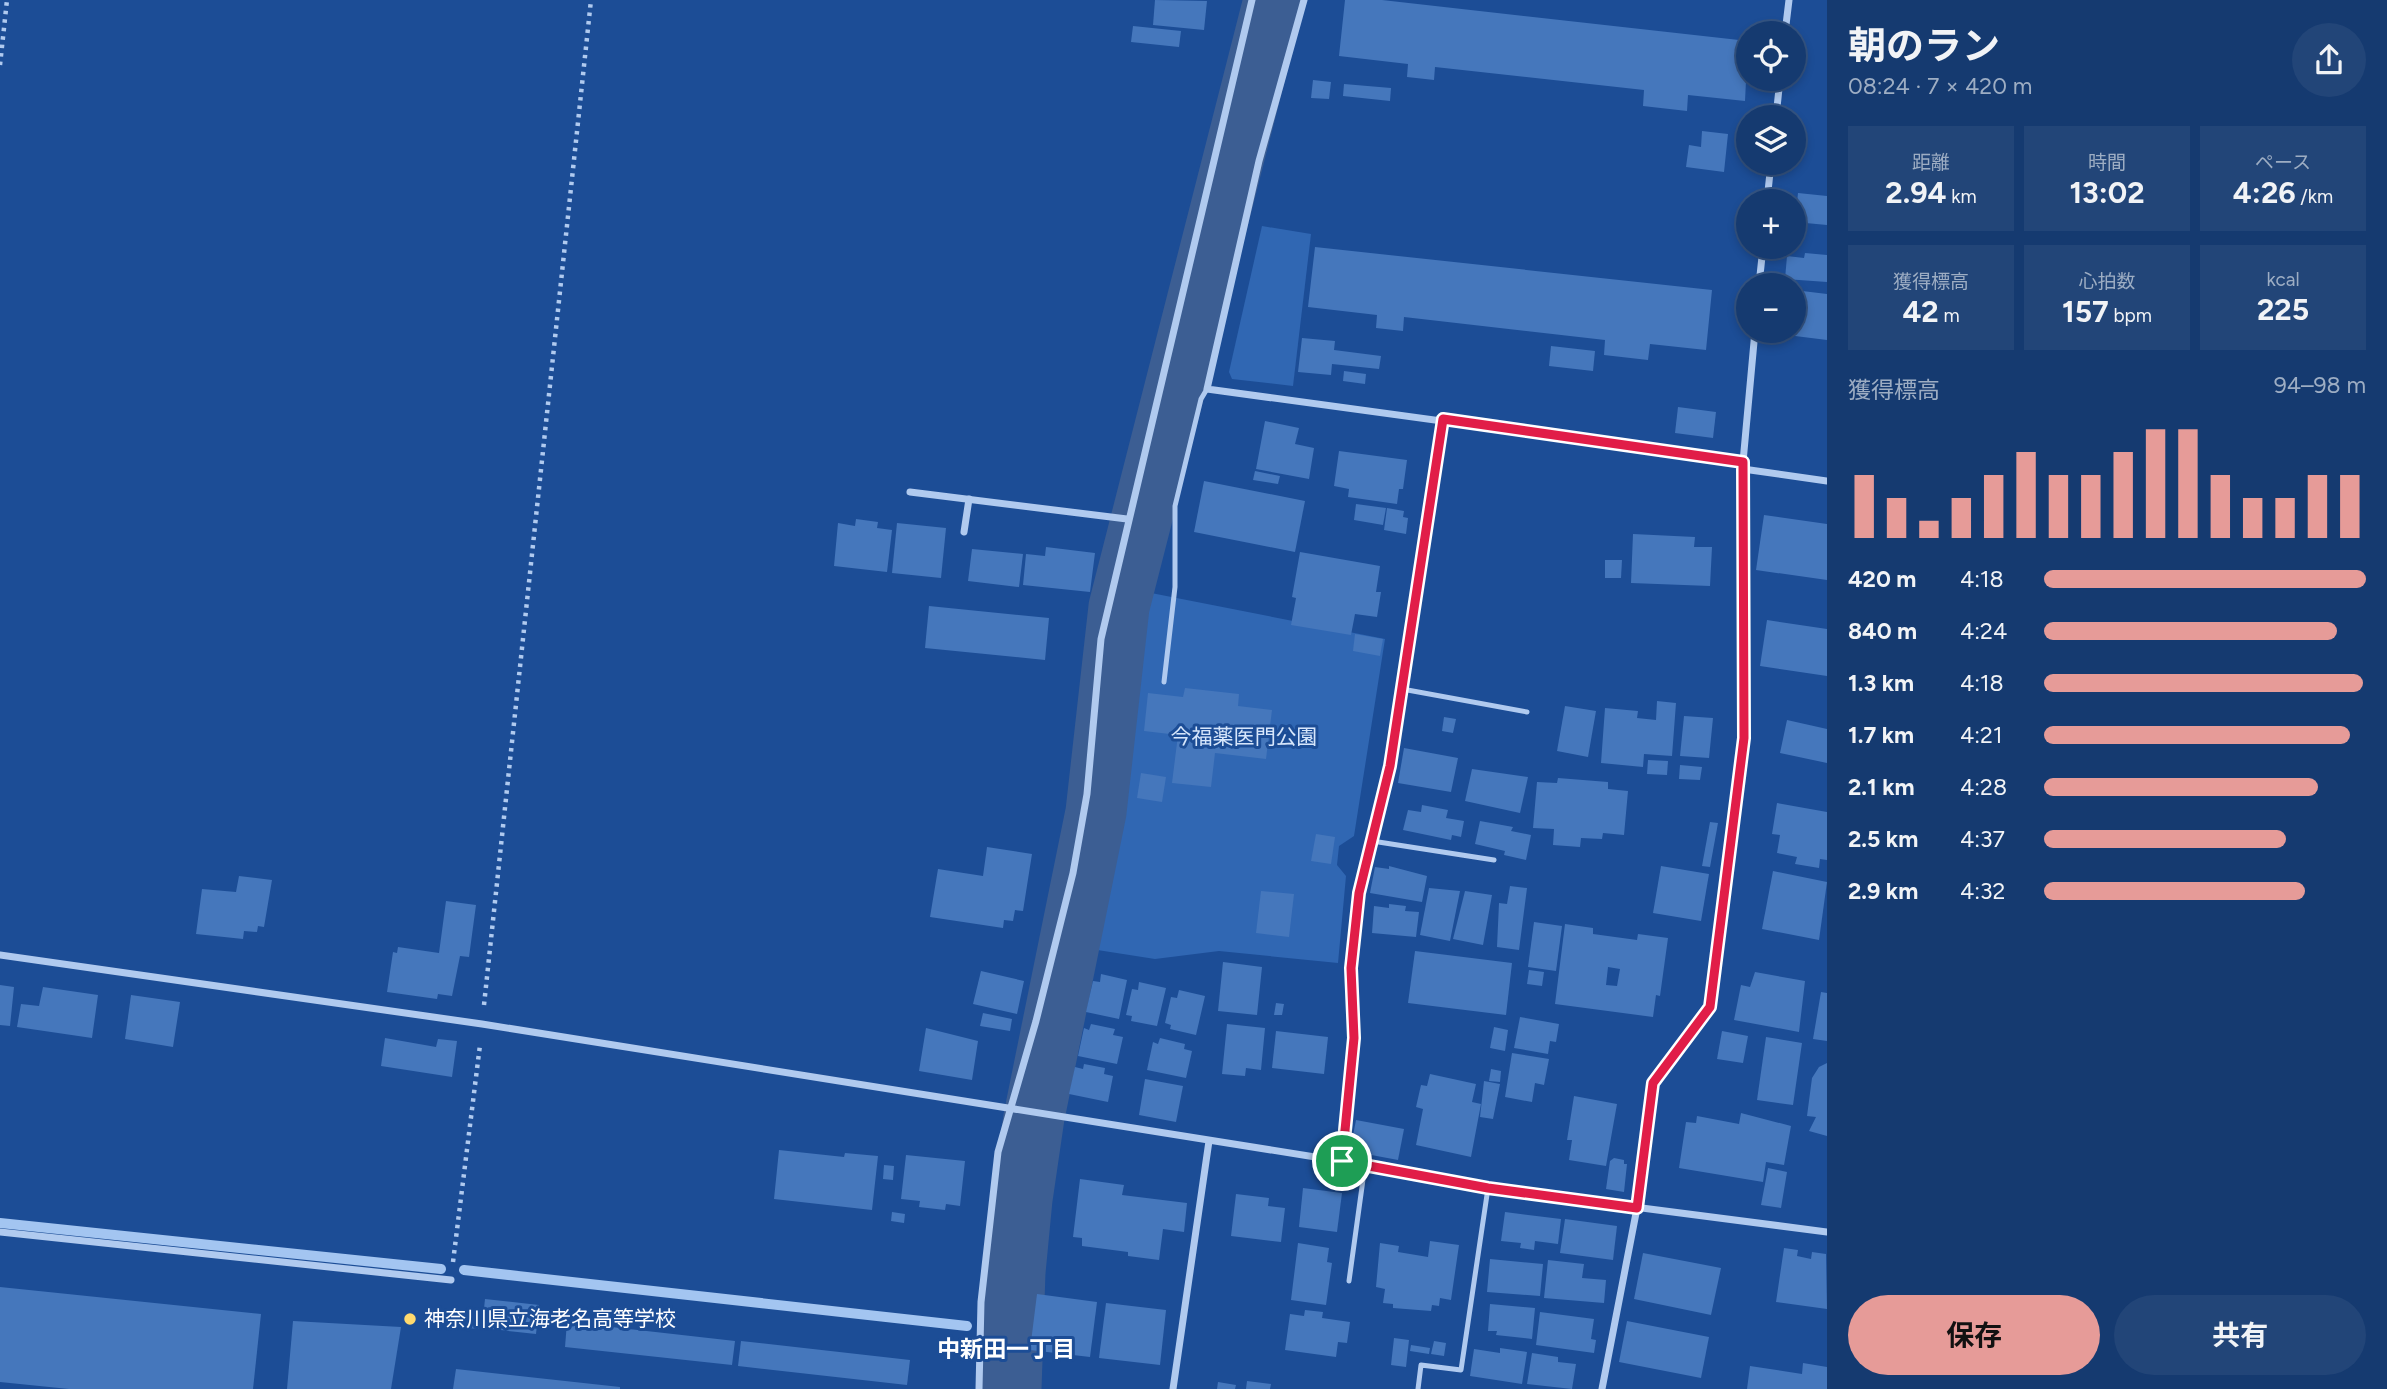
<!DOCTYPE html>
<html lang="ja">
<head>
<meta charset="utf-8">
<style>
  body { margin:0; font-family:Figtree,"Noto Sans JP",sans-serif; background:#224578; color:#f1f3f6; height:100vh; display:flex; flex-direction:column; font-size:26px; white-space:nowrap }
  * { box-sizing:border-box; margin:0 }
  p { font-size:23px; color:#9dadc3 }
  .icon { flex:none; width:38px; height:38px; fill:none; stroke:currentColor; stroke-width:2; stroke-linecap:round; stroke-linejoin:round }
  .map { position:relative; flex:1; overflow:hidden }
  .panel { display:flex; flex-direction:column; background:#153a70; width:560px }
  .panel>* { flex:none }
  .controls { position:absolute; left:1736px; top:21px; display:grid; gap:14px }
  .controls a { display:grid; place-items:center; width:70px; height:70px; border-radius:50%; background:#153a70; box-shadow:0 4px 10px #0003,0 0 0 2px #345483; font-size:35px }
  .pin { position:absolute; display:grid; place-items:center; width:60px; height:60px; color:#fff; margin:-30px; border:4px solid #fff; border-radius:50%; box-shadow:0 2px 7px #0007 }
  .round { display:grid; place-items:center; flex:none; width:74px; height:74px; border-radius:37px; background:#224578 }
  .overview { display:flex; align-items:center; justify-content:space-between; height:119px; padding:0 21px }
  h1 { font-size:38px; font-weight:700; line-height:52px }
  .figures { display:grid; grid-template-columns:repeat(3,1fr); gap:10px; height:119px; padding:7px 21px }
  .figures div { display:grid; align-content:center; border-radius:0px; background:#224578; text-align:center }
  .figures b { font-size:30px; font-weight:700 }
  .figures small { font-size:19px; font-weight:400 }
  .figures p { font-size:19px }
  .chart { height:196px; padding:14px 21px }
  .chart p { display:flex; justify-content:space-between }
  .chart svg { width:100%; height:126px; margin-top:7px; stroke:#e69b98; stroke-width:6 }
  .action { display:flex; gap:14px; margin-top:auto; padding:14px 21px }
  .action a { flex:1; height:80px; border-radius:42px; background:#e69b98; color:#111; font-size:28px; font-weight:700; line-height:80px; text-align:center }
  .action a+a { background:#224578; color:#f1f3f6 }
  ul { padding:0 21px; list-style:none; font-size:23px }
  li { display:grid; grid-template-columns:112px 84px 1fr; align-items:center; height:52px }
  li i { height:18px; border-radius:9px; background:#e69b98 }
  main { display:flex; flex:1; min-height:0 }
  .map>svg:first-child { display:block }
</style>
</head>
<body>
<main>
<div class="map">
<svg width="1827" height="1389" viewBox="0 0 1827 1389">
  <rect width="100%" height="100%" fill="#1c4d96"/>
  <!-- green -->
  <g fill="#3067b3">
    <polygon points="1262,226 1311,234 1293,386 1232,379 1229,372"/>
    <polygon points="1141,591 1385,639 1354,836 1339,846 1337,865 1346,876 1338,963 1219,951 1155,959 1091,949 1093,918 1117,786 1127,665"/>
  </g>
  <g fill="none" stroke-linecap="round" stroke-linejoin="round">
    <!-- stream -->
    <g stroke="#a3c5f1" stroke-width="10">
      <polyline points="0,1223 441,1269"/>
      <polyline points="464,1270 967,1326"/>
    </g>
    <!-- river -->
    <polyline stroke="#3c5e93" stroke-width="61" points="1011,1389 1015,1272 1022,1199 1034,1117 1096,812 1119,607 1274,0"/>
  </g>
  <!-- building -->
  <g fill="#4577bc" fill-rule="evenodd">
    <polygon points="1155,0 1207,1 1204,30 1153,25"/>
    <polygon points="1345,0 1382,0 1748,41 1745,101 1688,95 1687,111 1643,106 1644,90 1435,67 1434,80 1407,77 1408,64 1339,56"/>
    <polygon points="1133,26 1181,31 1179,47 1131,42"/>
    <polygon points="1313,80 1331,82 1329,99 1311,98"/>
    <polygon points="1344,84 1391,88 1390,101 1343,96"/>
    <polygon points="1702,131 1728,134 1724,172 1686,167 1689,145 1701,147"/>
    <polygon points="1798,193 1827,196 1827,225 1795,222"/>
    <polygon points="1315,247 1712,290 1706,350 1650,344 1648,360 1604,355 1605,340 1404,317 1403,331 1376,328 1377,315 1308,307"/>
    <polygon points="1805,253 1827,255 1827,282 1785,279 1787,256 1804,258"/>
    <polygon points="1794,290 1827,294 1827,340 1779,334 1779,331 1794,331"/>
    <polygon points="1302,338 1335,341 1334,350 1381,356 1379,369 1332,364 1331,375 1298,372"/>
    <polygon points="1551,346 1595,351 1593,371 1549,366"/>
    <polygon points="1344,371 1366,374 1365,384 1343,381"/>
    <polygon points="1678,407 1716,412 1713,438 1675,433"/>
    <polygon points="1265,421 1299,428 1295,444 1314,448 1309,479 1256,469"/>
    <polygon points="1339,451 1407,460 1403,489 1399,489 1397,504 1348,497 1349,489 1334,486"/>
    <polygon points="1255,471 1280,476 1278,484 1253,480"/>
    <polygon points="1204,481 1305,501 1295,552 1194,532"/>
    <polygon points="1356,504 1386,508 1383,525 1354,520"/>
    <polygon points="1387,508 1404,511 1403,517 1408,518 1406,534 1384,530"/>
    <polygon points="1764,515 1827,524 1827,580 1756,570"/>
    <polygon points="856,519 878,522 877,528 892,530 887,572 834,566 838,523 855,526"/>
    <polygon points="897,523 946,528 941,578 892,573"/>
    <polygon points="1633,534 1695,537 1694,547 1712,547 1710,586 1631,583"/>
    <polygon points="1046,547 1095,553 1090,592 1023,585 1026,554 1045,556"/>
    <polygon points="972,549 1023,554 1019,587 968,581"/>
    <polygon points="1300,552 1380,566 1376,592 1381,592 1377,617 1355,614 1351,635 1291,625 1296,598 1292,597"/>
    <polygon points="1605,560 1622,560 1621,578 1605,578"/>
    <polygon points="929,606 1049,618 1045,660 925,648"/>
    <polygon points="1767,620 1827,629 1827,676 1760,666"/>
    <polygon points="1355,634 1383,639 1380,656 1353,651"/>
    <polygon points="1185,688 1239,694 1238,706 1272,710 1266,759 1215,753 1211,787 1172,783 1178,735 1144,731 1148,693 1183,697"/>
    <polygon points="1657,701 1676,703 1672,756 1644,754 1643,767 1601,763 1605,708 1638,711 1637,718 1656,720"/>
    <polygon points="1565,706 1596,711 1588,757 1557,751"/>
    <polygon points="1684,716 1713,718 1709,758 1680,756"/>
    <polygon points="1444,717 1456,719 1453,733 1442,731"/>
    <polygon points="1787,720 1827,729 1827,763 1780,753"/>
    <polygon points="1404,748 1458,758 1451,792 1398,783"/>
    <polygon points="1648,760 1668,761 1667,775 1647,774"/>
    <polygon points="1680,765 1702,767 1700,780 1679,779"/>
    <polygon points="1472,769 1528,777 1520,813 1465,801"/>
    <polygon points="1141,773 1166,777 1162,802 1137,798"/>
    <polygon points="1558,778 1608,782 1608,789 1628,791 1624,835 1603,833 1602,839 1581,838 1580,847 1553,845 1554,829 1533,828 1537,782 1557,783"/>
    <polygon points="1777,803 1827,812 1827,860 1820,859 1819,868 1795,864 1797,857 1777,853 1780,835 1772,834"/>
    <polygon points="1422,805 1448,810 1446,818 1464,821 1461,837 1452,835 1451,840 1403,830 1408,810 1421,812"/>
    <polygon points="1480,821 1513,827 1511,831 1531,835 1526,860 1504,855 1505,851 1475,844"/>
    <polygon points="1710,822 1718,823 1710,867 1702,866"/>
    <polygon points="1316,834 1335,837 1331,864 1311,861"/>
    <polygon points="987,847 1032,854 1023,911 1015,910 1013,921 1004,920 1003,928 930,917 938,869 983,876"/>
    <polygon points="1389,866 1427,876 1422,902 1370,893 1375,867 1389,869"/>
    <polygon points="1661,866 1709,874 1701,921 1653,913"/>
    <polygon points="1773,871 1827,882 1819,940 1762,929"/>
    <polygon points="239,876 272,880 264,927 258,926 257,932 244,931 243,939 196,934 202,889 236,892"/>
    <polygon points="1510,886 1527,888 1519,950 1497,947 1499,903 1507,904"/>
    <polygon points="1429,888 1460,891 1450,941 1420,935"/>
    <polygon points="1261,891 1294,894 1289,937 1256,933"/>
    <polygon points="1465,891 1492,895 1483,945 1453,939"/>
    <polygon points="446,901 476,905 469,957 460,956 452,996 438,994 437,999 387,992 393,952 397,953 398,947 439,953"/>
    <polygon points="1389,904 1406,906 1405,911 1419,912 1416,937 1372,933 1374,906 1389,908"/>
    <polygon points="1534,922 1562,926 1556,971 1528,967"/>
    <path d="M1565,924L1593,928V934L1637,940L1638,934L1668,938L1660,996L1656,995L1653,1017L1555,1004ZM1608,967L1620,969L1617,986L1606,985Z"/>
    <polygon points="1415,951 1512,963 1506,1015 1408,1003"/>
    <polygon points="1223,962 1262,967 1257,1015 1218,1011"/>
    <polygon points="1529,970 1544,972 1542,986 1527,984"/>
    <polygon points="981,971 1024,981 1017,1014 973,1004"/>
    <polygon points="1755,972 1805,981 1799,1032 1734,1020 1741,985 1750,987"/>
    <polygon points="1101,974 1127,980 1119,1019 1086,1012 1093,981 1100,982"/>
    <polygon points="1139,982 1166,988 1157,1026 1131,1021 1132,1016 1126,1015 1132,989 1138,990"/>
    <polygon points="0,985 14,987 10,1026 0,1025"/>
    <polygon points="43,987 98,995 92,1038 17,1027 21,1004 39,1006"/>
    <polygon points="1179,990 1205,996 1196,1035 1170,1029 1171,1025 1165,1023 1171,997 1177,998"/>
    <polygon points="1821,992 1827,993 1827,1041 1813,1039"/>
    <polygon points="131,995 180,1002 173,1047 125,1039"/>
    <polygon points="1276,1003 1284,1004 1282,1015 1274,1015"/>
    <polygon points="983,1013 1012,1019 1010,1031 980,1026"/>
    <polygon points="1520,1017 1559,1024 1556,1042 1550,1041 1548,1054 1514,1048"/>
    <polygon points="1091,1024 1115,1029 1113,1035 1123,1037 1117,1064 1078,1056 1084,1028 1089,1030"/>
    <polygon points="1227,1024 1265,1028 1261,1070 1246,1068 1245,1076 1222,1074"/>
    <polygon points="1494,1027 1508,1030 1505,1051 1490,1048"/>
    <polygon points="926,1028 978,1041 972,1080 919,1071"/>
    <polygon points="1276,1031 1328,1037 1324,1074 1272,1068"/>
    <polygon points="1722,1031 1748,1036 1743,1063 1717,1059"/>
    <polygon points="1766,1037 1802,1043 1793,1105 1757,1100"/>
    <polygon points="385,1038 436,1047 438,1039 457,1041 452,1077 381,1066"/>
    <polygon points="1160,1038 1185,1044 1184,1049 1192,1051 1186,1078 1147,1070 1153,1042 1158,1044"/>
    <polygon points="1512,1053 1549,1059 1544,1085 1535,1083 1532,1102 1505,1097"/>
    <polygon points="1827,1063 1827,1136 1809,1131 1816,1117 1807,1116 1812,1078 1819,1067"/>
    <polygon points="1084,1064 1105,1068 1104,1074 1113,1076 1108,1102 1069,1094 1075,1067 1083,1069"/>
    <polygon points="1491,1069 1501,1071 1500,1082 1489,1081"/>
    <polygon points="1430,1074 1476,1084 1472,1102 1481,1104 1471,1157 1416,1145 1423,1109 1416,1107 1421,1085 1427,1086"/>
    <polygon points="1145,1079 1183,1086 1176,1122 1139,1115"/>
    <polygon points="1484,1081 1500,1084 1493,1119 1480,1117"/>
    <polygon points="1574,1096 1617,1104 1606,1166 1569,1160 1572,1140 1567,1140"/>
    <polygon points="1741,1113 1791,1126 1784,1165 1766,1162 1763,1182 1679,1168 1686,1122 1696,1123 1697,1116 1739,1124"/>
    <polygon points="1356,1120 1404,1129 1398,1160 1350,1151"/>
    <polygon points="779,1150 844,1157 845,1153 878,1156 872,1210 774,1199"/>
    <polygon points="906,1155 965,1161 960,1206 946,1204 945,1210 919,1207 920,1201 901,1199"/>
    <polygon points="1614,1158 1624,1160 1624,1164 1627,1164 1624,1192 1606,1189 1610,1161"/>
    <polygon points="884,1165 894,1166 893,1180 883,1179"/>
    <polygon points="1768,1168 1787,1172 1781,1208 1761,1205"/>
    <polygon points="1080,1179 1124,1185 1122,1195 1187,1203 1184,1232 1163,1229 1159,1260 1128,1256 1128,1252 1082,1246 1082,1238 1073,1237"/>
    <polygon points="1303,1188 1342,1193 1337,1232 1299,1227"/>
    <polygon points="1236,1194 1269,1198 1268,1206 1285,1208 1281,1242 1231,1236"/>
    <polygon points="892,1212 905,1214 904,1223 891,1221"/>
    <polygon points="1505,1212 1561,1219 1558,1244 1535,1241 1534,1250 1520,1248 1521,1243 1501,1241"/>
    <polygon points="1565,1219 1617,1226 1613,1260 1560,1253"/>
    <polygon points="1430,1241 1459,1245 1451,1300 1440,1298 1439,1306 1432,1305 1431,1311 1393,1308 1393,1304 1383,1303 1385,1289 1376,1287 1380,1243 1399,1246 1398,1252 1428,1257"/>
    <polygon points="1298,1243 1329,1248 1327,1262 1332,1263 1326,1305 1291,1300"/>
    <polygon points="1784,1248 1798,1250 1797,1256 1811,1259 1812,1252 1826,1254 1827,1309 1776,1302"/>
    <polygon points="1643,1253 1721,1268 1711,1315 1634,1299"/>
    <polygon points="1490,1259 1543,1264 1540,1296 1487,1292"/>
    <polygon points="1548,1260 1584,1264 1582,1278 1606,1280 1604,1303 1544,1298"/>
    <polygon points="0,1287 261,1314 253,1389 69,1389 0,1382"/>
    <polygon points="1037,1294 1097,1302 1090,1357 1030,1350"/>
    <polygon points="485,1299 539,1305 536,1334 482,1328"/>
    <polygon points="1106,1303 1166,1310 1160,1365 1099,1358"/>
    <polygon points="1490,1304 1535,1308 1532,1339 1496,1335 1497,1331 1488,1331"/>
    <polygon points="469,1310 481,1311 479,1329 467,1328"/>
    <polygon points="1305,1310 1323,1312 1322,1318 1350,1322 1347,1343 1338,1342 1336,1357 1285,1350 1290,1314 1304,1316"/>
    <polygon points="1540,1312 1594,1319 1591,1339 1596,1340 1594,1353 1536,1345"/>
    <polygon points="293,1321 401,1327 391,1389 287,1389"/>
    <polygon points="1627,1321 1709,1337 1701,1378 1619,1362"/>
    <polygon points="567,1322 735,1341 732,1365 565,1347"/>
    <polygon points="1394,1338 1409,1340 1406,1367 1391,1365"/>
    <polygon points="741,1341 910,1360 907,1385 738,1366"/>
    <polygon points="1434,1341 1446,1343 1444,1356 1431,1354"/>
    <polygon points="1411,1345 1430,1348 1429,1354 1410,1351"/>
    <polygon points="1500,1348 1527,1352 1522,1384 1470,1376 1474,1349 1500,1353"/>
    <polygon points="1532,1353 1558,1357 1558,1362 1576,1364 1572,1389 1527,1384"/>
    <polygon points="1803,1363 1827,1367 1827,1389 1747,1389 1750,1366 1802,1374"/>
    <polygon points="456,1369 620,1387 620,1389 453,1389"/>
    <polygon points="1247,1381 1271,1384 1270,1389 1246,1389"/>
    <polygon points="1218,1382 1236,1385 1235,1389 1217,1389"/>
  </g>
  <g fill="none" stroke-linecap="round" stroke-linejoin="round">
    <!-- path -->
    <g stroke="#b0caef" stroke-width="4.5" stroke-dasharray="3.5 5" stroke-linecap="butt">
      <polyline points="0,65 7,0"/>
      <polyline points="484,1005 591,0"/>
      <polyline points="453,1262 480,1045"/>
    </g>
    <!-- service -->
    <g stroke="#b0caef" stroke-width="5">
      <polyline points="1164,682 1175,587 1175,506 1201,399 1207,389"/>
      <polyline points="1402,689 1527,712"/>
      <polyline points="1372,841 1494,860"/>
      <polyline points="1349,1281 1365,1165"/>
      <polyline points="1418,1389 1421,1365 1461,1370 1488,1188"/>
    </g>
    <!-- minor -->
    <g stroke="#b0caef" stroke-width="7">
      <polyline points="1304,0 1259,161 1207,389 1743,462"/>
      <polyline points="1785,33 1789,0"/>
      <polyline points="1776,117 1780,79"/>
      <polyline points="1767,201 1771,163"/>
      <polyline points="1759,285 1763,247"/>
      <polyline points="1743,469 1827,481"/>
      <polyline points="910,492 1127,519"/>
      <polyline points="964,532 969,499"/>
      <polyline points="0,955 482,1024 1365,1165 1488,1188 1827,1232"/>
      <polyline points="1342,1161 1354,1038 1351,968 1359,893 1390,766 1443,419"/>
      <polyline points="0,1232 451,1280"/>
      <polyline points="979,1389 981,1302 998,1152 1036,1021 1073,873 1087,794 1101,639 1252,0"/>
      <polyline points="1173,1389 1209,1141"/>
      <polyline points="1602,1389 1637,1208 1653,1083 1710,1007 1744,738 1743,462 1755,331"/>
    </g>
  </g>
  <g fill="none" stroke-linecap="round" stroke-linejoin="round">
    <defs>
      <polygon id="route" points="1443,419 1743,462 1744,738 1710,1007 1653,1083 1637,1208 1488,1188 1342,1161 1354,1038 1351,968 1359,893 1390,766"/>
    </defs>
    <!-- route casing -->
    <use href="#route" stroke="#fff" stroke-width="14"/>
    <!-- route -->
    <use href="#route" stroke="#e11d48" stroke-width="9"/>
  </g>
  <!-- markers -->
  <circle fill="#ffda6e" stroke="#1c4d96" stroke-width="2.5" cx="410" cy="1319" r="7"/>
  <g text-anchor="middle" stroke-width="6" stroke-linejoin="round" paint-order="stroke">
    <!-- park labels -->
    <g font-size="21" fill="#d6e6fb" stroke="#1c4d96">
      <text x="1244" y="744">今福薬医門公園</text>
    </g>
    <!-- poi labels -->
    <g font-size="21" fill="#fff" stroke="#1c4d96" text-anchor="start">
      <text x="424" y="1326">神奈川県立海老名高等学校</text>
    </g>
    <!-- neighbourhood labels -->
    <g font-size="23" font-weight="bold" fill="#fff" stroke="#1c4d96">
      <text x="1006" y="1357">中新田一丁目</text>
    </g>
  </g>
</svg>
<div class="controls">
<a><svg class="icon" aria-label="locate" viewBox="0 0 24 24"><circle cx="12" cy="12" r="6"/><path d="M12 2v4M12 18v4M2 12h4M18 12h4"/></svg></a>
<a><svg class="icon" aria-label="layers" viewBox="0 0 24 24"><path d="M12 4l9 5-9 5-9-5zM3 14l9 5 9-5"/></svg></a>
<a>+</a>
<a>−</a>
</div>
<div class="pin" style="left:1342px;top:1161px;background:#1e9e55"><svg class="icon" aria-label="arrive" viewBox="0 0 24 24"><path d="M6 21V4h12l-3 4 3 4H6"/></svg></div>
</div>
<section class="panel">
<div class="overview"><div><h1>朝のラン</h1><p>08:24 · 7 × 420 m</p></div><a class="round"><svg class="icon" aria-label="share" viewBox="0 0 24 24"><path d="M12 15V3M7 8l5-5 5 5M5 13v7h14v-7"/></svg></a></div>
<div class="figures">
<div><p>距離</p><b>2.94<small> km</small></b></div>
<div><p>時間</p><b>13:02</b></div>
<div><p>ペース</p><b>4:26<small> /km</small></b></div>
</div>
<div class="figures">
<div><p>獲得標高</p><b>42<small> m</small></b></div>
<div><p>心拍数</p><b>157<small> bpm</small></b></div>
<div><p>kcal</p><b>225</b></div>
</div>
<div class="chart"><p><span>獲得標高</span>94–98 m</p>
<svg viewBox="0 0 160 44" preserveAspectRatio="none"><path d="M5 44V22M15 44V30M25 44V38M35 44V30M45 44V22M55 44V14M65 44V22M75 44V22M85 44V14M95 44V6M105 44V6M115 44V22M125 44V30M135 44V30M145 44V22M155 44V22"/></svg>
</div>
<ul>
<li><b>420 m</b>4:18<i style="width:100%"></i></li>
<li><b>840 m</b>4:24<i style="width:91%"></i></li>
<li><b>1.3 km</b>4:18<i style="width:99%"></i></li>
<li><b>1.7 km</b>4:21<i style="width:95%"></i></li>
<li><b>2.1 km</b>4:28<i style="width:85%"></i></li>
<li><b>2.5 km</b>4:37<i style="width:75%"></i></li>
<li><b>2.9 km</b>4:32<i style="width:81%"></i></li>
</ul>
<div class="action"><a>保存</a><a>共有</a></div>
</section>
</main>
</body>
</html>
